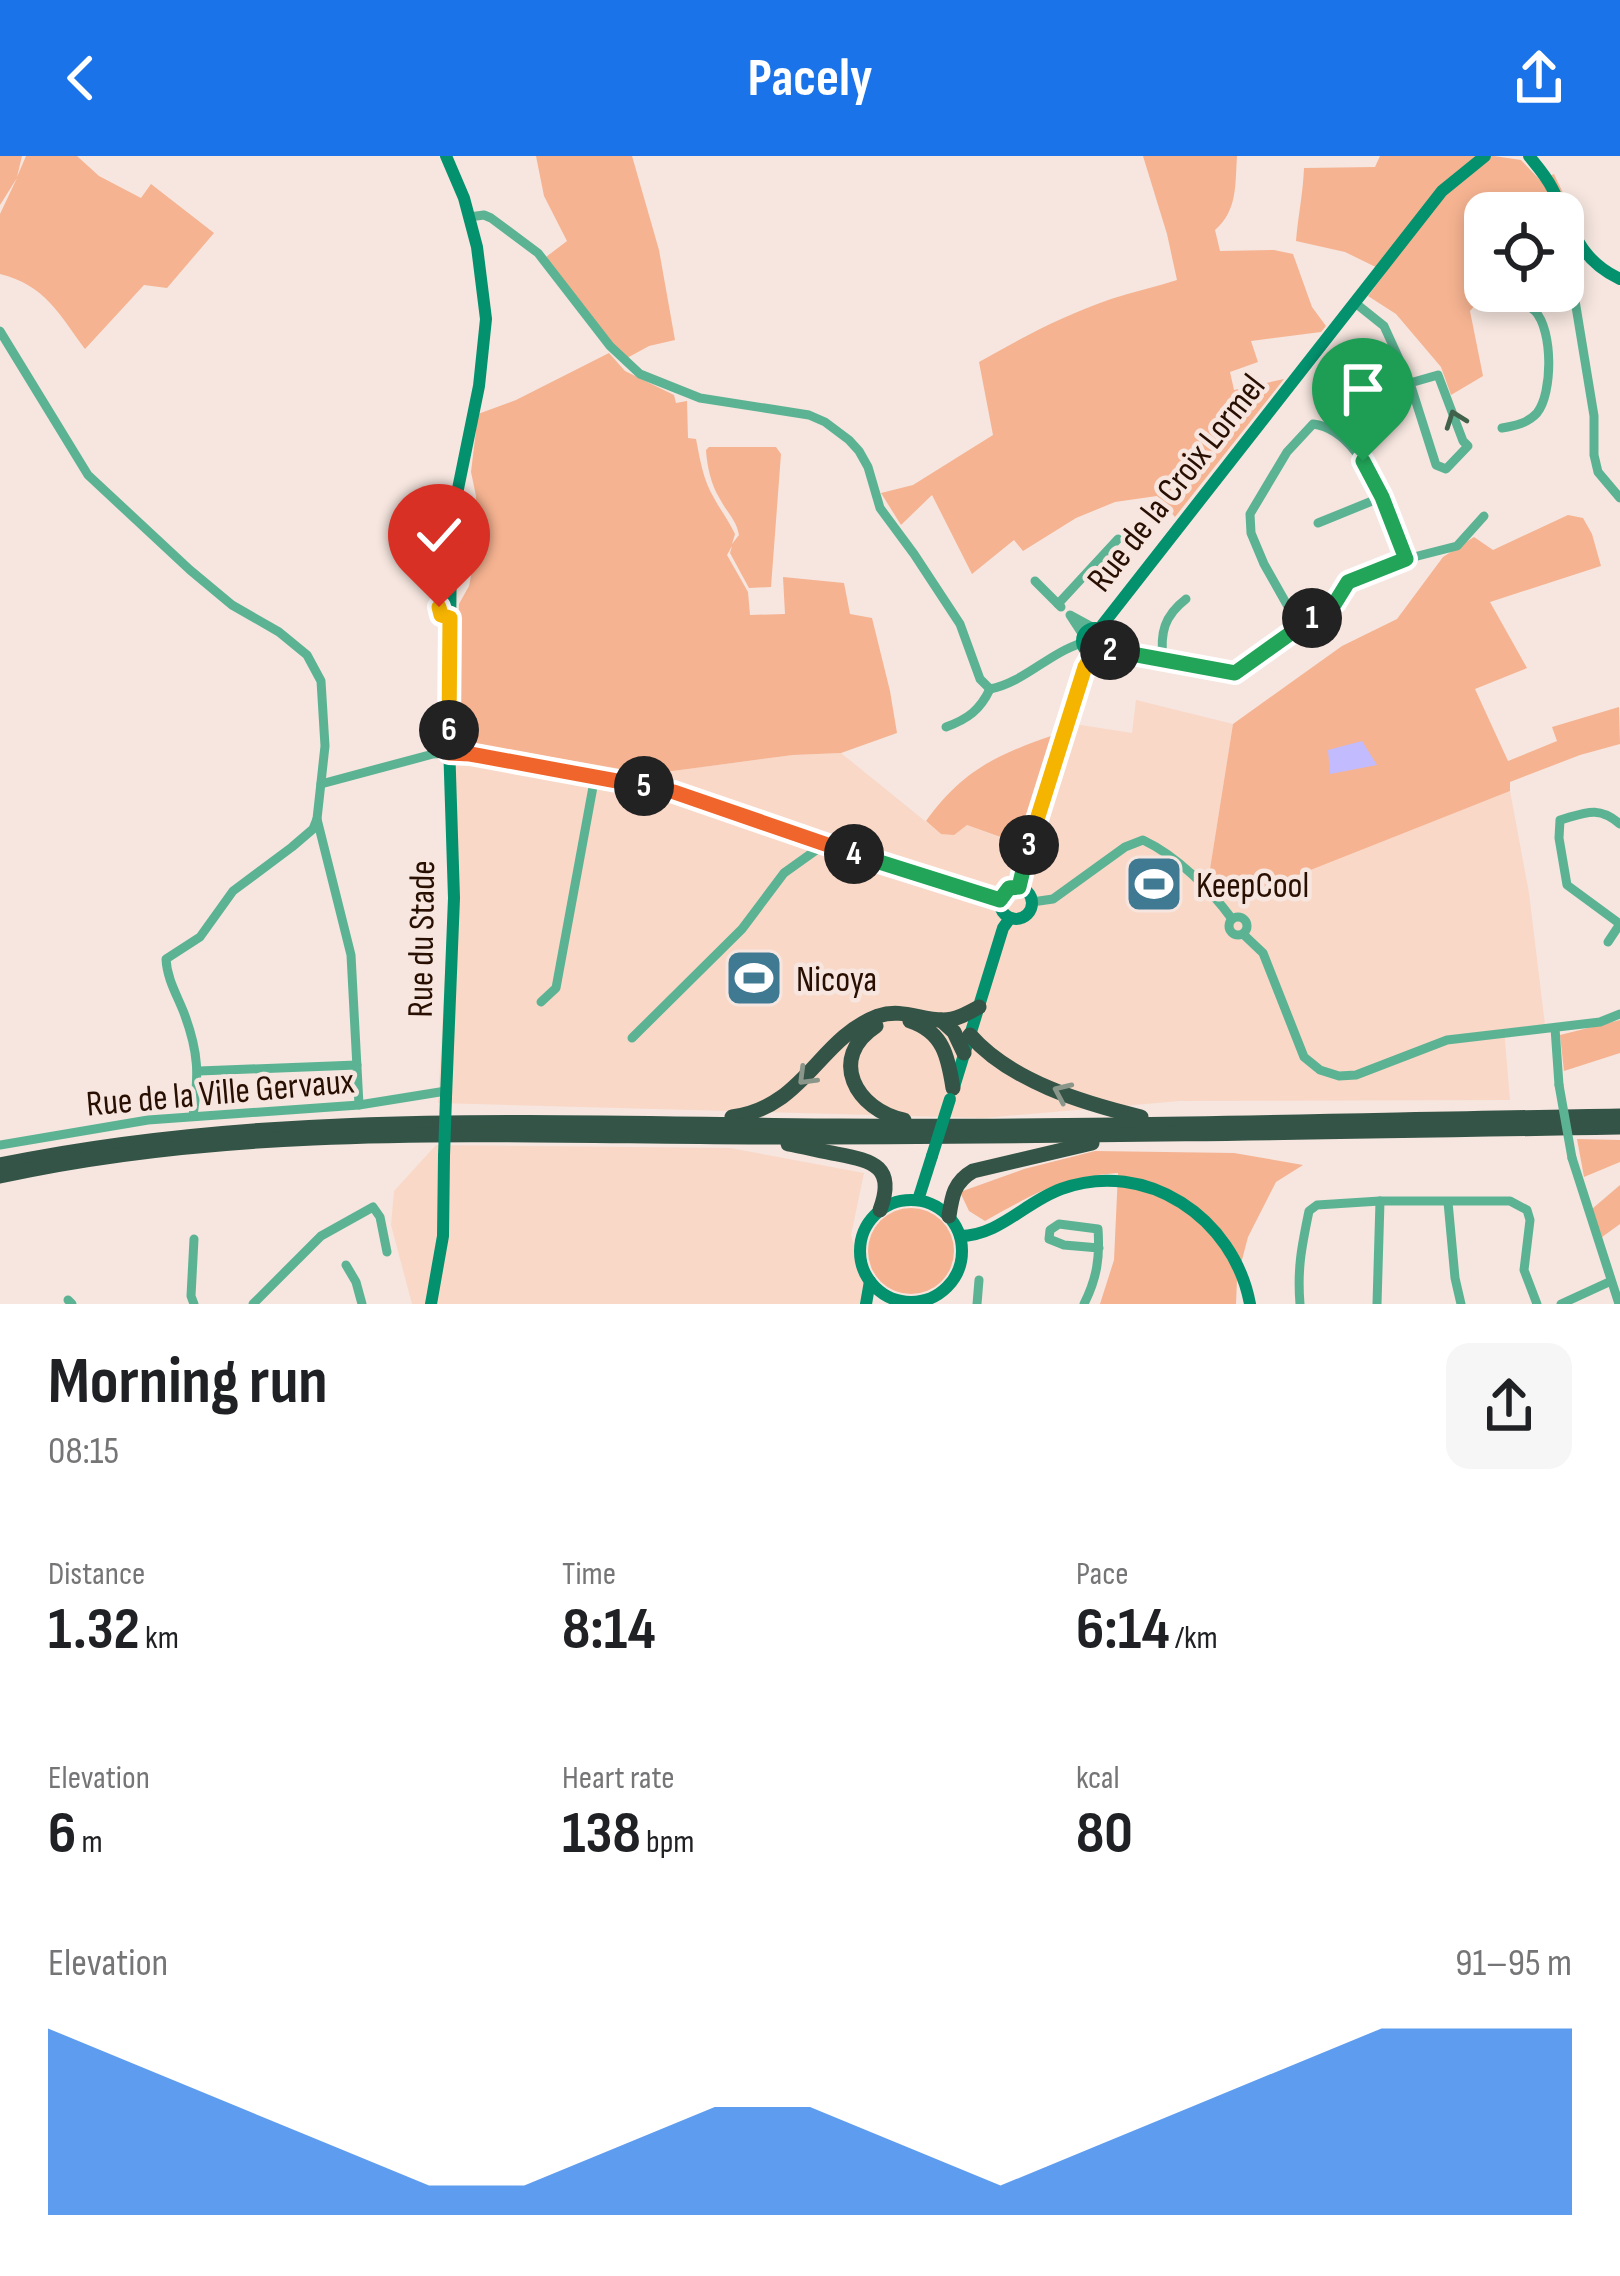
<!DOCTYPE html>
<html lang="en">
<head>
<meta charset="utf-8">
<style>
  body { margin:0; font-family:"Sofia Sans Condensed",sans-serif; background:#f6f6f6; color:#202124; height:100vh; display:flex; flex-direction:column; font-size:45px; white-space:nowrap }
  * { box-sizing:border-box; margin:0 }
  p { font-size:39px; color:#757577 }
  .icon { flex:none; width:66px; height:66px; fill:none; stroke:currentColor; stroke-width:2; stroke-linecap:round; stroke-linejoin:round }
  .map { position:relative; height:1148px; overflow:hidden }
  .drawer { display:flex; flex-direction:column; background:#fff; flex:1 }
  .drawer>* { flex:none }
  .tools { position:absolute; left:1464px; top:36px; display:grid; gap:24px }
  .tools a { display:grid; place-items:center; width:120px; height:120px; border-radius:24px; background:#fff; box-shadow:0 6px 18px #0003; font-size:60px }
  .pin { position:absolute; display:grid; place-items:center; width:102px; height:102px; color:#fff; margin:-123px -51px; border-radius:50% 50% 50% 0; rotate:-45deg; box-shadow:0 0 12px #0007 }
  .pin .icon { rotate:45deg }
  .km { position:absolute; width:60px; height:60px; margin:-30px; border-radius:50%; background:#222; color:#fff; font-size:33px; line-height:60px; text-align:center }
  .round { display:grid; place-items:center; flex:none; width:126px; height:126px; border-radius:24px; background:#f6f6f6 }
  .headline { display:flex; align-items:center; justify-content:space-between; height:204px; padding:0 48px }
  h1 { font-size:66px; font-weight:700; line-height:90px }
  .metrics { display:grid; grid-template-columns:repeat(3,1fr); gap:18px; height:204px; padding:12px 48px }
  .metrics div { display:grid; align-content:center }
  .metrics b { font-size:60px; font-weight:700 }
  .metrics small { font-size:33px; font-weight:400 }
  .metrics p { font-size:33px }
  .chart { height:336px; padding:24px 48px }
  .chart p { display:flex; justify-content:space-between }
  .chart svg { width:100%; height:216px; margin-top:12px; fill:#1a73e8; opacity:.7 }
  header { display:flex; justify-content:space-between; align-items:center; height:156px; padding:0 48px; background:#1a73e8; color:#fff; font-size:54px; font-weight:700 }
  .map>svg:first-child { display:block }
</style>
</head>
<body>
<header><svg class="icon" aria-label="back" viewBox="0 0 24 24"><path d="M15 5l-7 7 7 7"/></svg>Pacely<svg class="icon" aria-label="share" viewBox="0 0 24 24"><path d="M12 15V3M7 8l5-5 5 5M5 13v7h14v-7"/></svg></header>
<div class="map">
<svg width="1620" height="1148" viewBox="0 0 1620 1148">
  <rect width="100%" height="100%" fill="#f6e6df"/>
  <!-- built -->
  <g fill="#f9d8c7">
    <polygon points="1136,544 1233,568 1210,713 1232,744 1510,635 1529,737 1545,869 1504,873 1510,944 1180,945 984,962 438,947 449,744 445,583 650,618 793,599 841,597 941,678 967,669 1019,688 1057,570 1068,567 1132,577"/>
    <polygon points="436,989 730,992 864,1017 851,1079 870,1148 412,1148 391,1069 394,1035"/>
  </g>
  <!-- green -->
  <g fill="#f5b391">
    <path d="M0,0H22L17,21L26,0H77L99,20L141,42L151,28L214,77L167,132L144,129L85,193C59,158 45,129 0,118V58L17,22L0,49Z"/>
    <polygon points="536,0 632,0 659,94 675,184 649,190 627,202 616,192 546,101 567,85 544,40"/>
    <path d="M1143,0H1237C1235,28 1238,54 1215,74L1220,95L1274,94L1293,98L1312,151L1326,170L1321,176L1251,185L1258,206L1230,216L1234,234L1284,223L1175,361L1157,340L1115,346L1076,362L1023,395L1014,384L972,418L932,339L901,369L881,337L913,329L993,279L979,206C1021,182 1064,159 1111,143C1133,136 1155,131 1177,124L1167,78Z"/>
    <path d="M1380,0H1494L1521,4L1540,24L1554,18L1572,56L1485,57V135H1497L1481,142L1470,155L1483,220L1451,239L1441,211L1396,158L1368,140L1386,116L1345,96L1296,85C1298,60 1303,38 1304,12L1375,11Z"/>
    <path d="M609,197L625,215L674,239L676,247L687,245L688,282L696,283C700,303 703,324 714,342C721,355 729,365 735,378L732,388L739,379C736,363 727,357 720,343C711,329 707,310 706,294L709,291H776L781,298L771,431L749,432L730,397L732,390L727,399L748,436L750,459L785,458L783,421L844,427L850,458L872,462L890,535L897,577L841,597L793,599L650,618L463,586L454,576L459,448L469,430L471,420L476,340L471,316L478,258L516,244Z"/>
    <path d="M1568,359L1583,362L1592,378L1601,410L1490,446L1527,512L1475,533L1508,605L1557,585L1552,571L1619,551L1620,588L1580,599L1510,626V635L1232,745C1218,738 1212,729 1210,713L1233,568L1342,490L1397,463L1443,401L1474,381L1493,394Z"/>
    <polygon points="438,388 438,394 445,396 441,419 425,421 419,392"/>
    <path d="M1054,579L1020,688L967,669L954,679L941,678L926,665C963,614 996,599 1054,579Z"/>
    <polygon points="1620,864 1620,897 1564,915 1560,879"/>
    <polygon points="1577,983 1620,984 1620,1006 1584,1021"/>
    <path d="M1095,995L1234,997L1303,1009L1276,1026L1248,1081L1237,1123L1236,1148H1100L1114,1104L1118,1017C1060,1021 1034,1038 985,1065L969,1055L960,1036L1024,1013Z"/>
    <polygon points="1620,1029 1620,1068 1602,1081 1592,1053"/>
    <circle cx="911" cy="1095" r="43"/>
  </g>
  <!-- water -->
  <polygon fill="#c2bcff" points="1362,585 1377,609 1330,618 1328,594"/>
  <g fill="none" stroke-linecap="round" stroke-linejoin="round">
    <!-- street -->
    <g stroke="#5cb394" stroke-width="9">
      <path d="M469,61L484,59L491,62L538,97L610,190L640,218L700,242L809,259L825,266L849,284L859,295L868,311L880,352L914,398L960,468L980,523L990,533C1023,527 1049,497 1082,487"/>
      <polyline points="1577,88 1571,98 1569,108 1594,260 1594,299 1598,316 1620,342"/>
      <polyline points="1354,146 1384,170 1410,227 1436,309 1446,313 1468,290 1463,285 1438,219 1410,227"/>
      <polyline points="0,175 88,319 190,414 232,449 279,476 307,499 321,525 325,590 317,663 351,799 359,949"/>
      <path d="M1502,272C1515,270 1528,267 1537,257C1553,237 1553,174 1535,155C1530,150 1524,148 1518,145L1522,135"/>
      <polyline points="1318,367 1382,341 1406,403"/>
      <polyline points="1035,425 1061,451"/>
      <polyline points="1058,448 1118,383"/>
      <path d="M1299,470L1264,408L1251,377L1250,358L1287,296L1313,268C1347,272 1368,312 1382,341"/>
      <polyline points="1083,479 1070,459 1092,471"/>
      <polyline points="1105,494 1235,517 1299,470 1335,447 1348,426 1406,403 1457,390 1484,360"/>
      <path d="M1163,503C1160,477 1164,460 1186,443"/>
      <path d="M946,571C968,563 980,554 990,533"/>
      <polyline points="321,628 433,598 449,597"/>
      <path d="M1620,668C1598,649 1585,657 1560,664L1559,682L1567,729L1620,768"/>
      <path d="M1032,746L1053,743L1125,691L1143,684C1177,700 1210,733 1232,763"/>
      <circle cx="1238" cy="770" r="9"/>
      <polyline points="1243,778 1263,797 1304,901 1320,914 1339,920 1356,919 1447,884 1600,866 1620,858"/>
      <polyline points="1608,786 1620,768"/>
      <polyline points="541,846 556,832 595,620"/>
      <polyline points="1555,872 1559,929"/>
      <polyline points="632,882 742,773 784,717 819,692 821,688"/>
      <polyline points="199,915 357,909"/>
      <path d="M193,960C199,919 199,897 184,857C177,839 167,823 166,803L200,781L233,735L292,691L313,673L317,663"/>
      <polyline points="0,989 148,964 359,949 446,935"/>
      <polyline points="1572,1002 1619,1148"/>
      <polyline points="1448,1046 1455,1122 1461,1148"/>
      <polyline points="194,1083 191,1140 194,1148"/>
      <polyline points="346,1109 356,1126 362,1148"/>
      <polyline points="68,1144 72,1148"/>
      <polyline points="253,1148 321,1080 373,1051 380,1061 387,1096"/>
      <polyline points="977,1148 979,1124"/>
      <path d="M1084,1148C1097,1122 1100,1102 1098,1073L1059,1068L1050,1074L1049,1083L1064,1089L1099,1092"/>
      <path d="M1300,1148C1297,1112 1302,1089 1309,1055L1317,1049L1380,1045H1510L1527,1054L1530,1064L1524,1114L1537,1148"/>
      <polyline points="1377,1148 1380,1045"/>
      <polyline points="1561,1148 1609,1126"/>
    </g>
    <!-- secondary -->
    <g stroke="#04916e" stroke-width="12">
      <polyline points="446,0 464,42 477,91 486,163 479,230 451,367"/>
      <path d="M1529,0C1537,10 1546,20 1552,32C1572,70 1577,103 1620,123"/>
      <circle cx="455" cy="376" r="11"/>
      <polyline points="445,418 439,451 441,459 450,462"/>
      <circle cx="1095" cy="485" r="13"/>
      <polyline points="1100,472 1442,35 1485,0"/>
      <polyline points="449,597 470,598 674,636 832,691 1000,744"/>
      <circle cx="1016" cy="747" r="16"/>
      <polyline points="1019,731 1026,697 1085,511 1093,498"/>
      <polyline points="954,931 1003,772 1010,762"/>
      <polyline points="446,941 454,742 449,587 451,386"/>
      <polyline points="918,1044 932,1000"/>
      <circle cx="911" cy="1095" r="51"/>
      <path d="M960,1080C999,1080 1025,1046 1061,1033C1146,1002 1234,1062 1250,1148"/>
      <polyline points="431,1148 443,1080 444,1000"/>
      <polyline points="866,1148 870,1125"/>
    </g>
    <!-- highway -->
    <g stroke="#345447" stroke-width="15">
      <polyline points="941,864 954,876 964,897"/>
      <path d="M910,865C943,876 948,900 953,932"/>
      <path d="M876,870C827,902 856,954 904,964"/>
      <path d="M970,879C1010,925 1083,947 1141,961"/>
      <path d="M732,961C805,951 818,883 878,860C902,852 920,864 943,864C956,864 968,857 979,851"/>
      <path d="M788,988C804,991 821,995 837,998C874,1005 896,1011 880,1054"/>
      <path d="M0,1009C276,952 560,968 840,970C1100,972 1360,964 1620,960"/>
      <path d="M0,1020C246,966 500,980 750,981C1040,981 1330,976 1620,971"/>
      <path d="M949,1060C952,1040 954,1026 973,1015L1092,987"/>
    </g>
    <!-- street-bridge -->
    <polyline stroke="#5cb394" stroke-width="9" points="1559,929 1572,1002"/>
    <!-- secondary-bridge -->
    <g stroke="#04916e" stroke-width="12">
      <polyline points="444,1000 446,941"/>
      <polyline points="932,1000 950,943"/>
    </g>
  </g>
  <!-- one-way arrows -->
  <defs><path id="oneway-chevron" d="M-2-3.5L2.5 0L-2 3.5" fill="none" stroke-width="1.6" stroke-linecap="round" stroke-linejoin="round" transform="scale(3)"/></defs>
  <use stroke="#42614b" href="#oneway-chevron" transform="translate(1455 263) rotate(-110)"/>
  <g stroke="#8b968b">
    <use href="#oneway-chevron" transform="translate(806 921) rotate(135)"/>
    <use href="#oneway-chevron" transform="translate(1062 936) rotate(-156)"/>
  </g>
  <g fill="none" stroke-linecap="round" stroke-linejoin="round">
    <defs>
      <polyline id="split-1" points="1312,462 1335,447 1348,426 1406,403 1382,341 1363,305"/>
      <polyline id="split-2" points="1110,494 1235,517 1312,462"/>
      <polyline id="split-3" points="1029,689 1085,511 1093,498 1110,494"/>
      <polyline id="split-4" points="854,698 1000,744 1009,732 1019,731 1029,689"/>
      <polyline id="split-5" points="644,630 674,636 854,698"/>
      <polyline id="split-6" points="449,574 449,597 470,598 644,630"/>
      <polyline id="split-7" points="439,451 441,459 450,462 449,574"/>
    </defs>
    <!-- split-1 casing -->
    <use href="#split-1" stroke="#fff" stroke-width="24"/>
    <!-- split-2 casing -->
    <use href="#split-2" stroke="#fff" stroke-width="24"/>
    <!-- split-3 casing -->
    <use href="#split-3" stroke="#fff" stroke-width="24"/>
    <!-- split-4 casing -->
    <use href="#split-4" stroke="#fff" stroke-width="24"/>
    <!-- split-5 casing -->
    <use href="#split-5" stroke="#fff" stroke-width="24"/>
    <!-- split-6 casing -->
    <use href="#split-6" stroke="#fff" stroke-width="24"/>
    <!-- split-7 casing -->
    <use href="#split-7" stroke="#fff" stroke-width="24"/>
    <!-- split-1 -->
    <use href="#split-1" stroke="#22a559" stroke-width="15"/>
    <!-- split-2 -->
    <use href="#split-2" stroke="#22a559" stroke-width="15"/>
    <!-- split-3 -->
    <use href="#split-3" stroke="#f5b400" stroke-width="15"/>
    <!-- split-4 -->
    <use href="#split-4" stroke="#22a559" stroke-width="15"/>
    <!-- split-5 -->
    <use href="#split-5" stroke="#f0652b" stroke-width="15"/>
    <!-- split-6 -->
    <use href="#split-6" stroke="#f0652b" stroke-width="15"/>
    <!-- split-7 -->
    <use href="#split-7" stroke="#f5b400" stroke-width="15"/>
  </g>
  <!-- icons -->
  <defs>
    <symbol id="stadium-square" viewBox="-11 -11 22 22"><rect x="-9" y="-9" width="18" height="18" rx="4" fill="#3f7992" stroke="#f6e6df"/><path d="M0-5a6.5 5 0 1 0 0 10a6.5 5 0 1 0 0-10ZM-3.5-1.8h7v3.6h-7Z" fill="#fff"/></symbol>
  </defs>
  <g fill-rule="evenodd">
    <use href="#stadium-square" x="1121" y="695" width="66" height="66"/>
    <use href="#stadium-square" x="721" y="789" width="66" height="66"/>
  </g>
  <g text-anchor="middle" stroke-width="9" stroke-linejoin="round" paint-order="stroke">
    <!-- street labels -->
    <g font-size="36" fill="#280f02" stroke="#f6e6df">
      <text transform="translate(1175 326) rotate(-52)" y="13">Rue de la Croix Lormel</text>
      <text transform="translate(420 783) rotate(-89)" y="13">Rue du Stade</text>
      <text transform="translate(220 935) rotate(-5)" y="13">Rue de la Ville Gervaux</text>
    </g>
    <!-- poi labels -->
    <g font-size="36" fill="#280f02" stroke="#f6e6df" text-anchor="start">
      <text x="1196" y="741">KeepCool</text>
      <text x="796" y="835">Nicoya</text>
    </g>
  </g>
</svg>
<div class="tools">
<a><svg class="icon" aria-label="locate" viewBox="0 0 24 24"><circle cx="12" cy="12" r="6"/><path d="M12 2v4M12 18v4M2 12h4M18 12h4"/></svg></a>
</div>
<div class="pin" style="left:1363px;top:305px;background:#1e9e55"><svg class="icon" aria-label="arrive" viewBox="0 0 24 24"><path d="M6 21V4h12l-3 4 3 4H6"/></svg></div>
<div class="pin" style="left:439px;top:451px;background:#d93025"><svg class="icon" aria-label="check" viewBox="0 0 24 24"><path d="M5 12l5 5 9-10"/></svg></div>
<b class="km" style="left:1312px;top:462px">1</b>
<b class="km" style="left:1110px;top:494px">2</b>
<b class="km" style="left:1029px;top:689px">3</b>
<b class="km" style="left:854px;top:698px">4</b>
<b class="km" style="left:644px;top:630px">5</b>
<b class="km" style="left:449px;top:574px">6</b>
</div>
<section class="drawer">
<div class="headline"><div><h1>Morning run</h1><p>08:15</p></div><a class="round"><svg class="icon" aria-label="share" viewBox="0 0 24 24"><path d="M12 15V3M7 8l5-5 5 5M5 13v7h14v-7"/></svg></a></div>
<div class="metrics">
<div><p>Distance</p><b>1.32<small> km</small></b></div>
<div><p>Time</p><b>8:14</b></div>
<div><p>Pace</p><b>6:14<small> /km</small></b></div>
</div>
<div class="metrics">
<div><p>Elevation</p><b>6<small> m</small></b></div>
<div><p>Heart rate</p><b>138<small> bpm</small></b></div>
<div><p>kcal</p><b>80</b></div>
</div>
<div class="chart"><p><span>Elevation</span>91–95 m</p>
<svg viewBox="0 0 160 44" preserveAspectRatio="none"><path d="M0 44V6L10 14L20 22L30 30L40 38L50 38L60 30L70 22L80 22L90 30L100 38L110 30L120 22L130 14L140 6L150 6L160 6V44z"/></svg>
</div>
</section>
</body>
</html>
